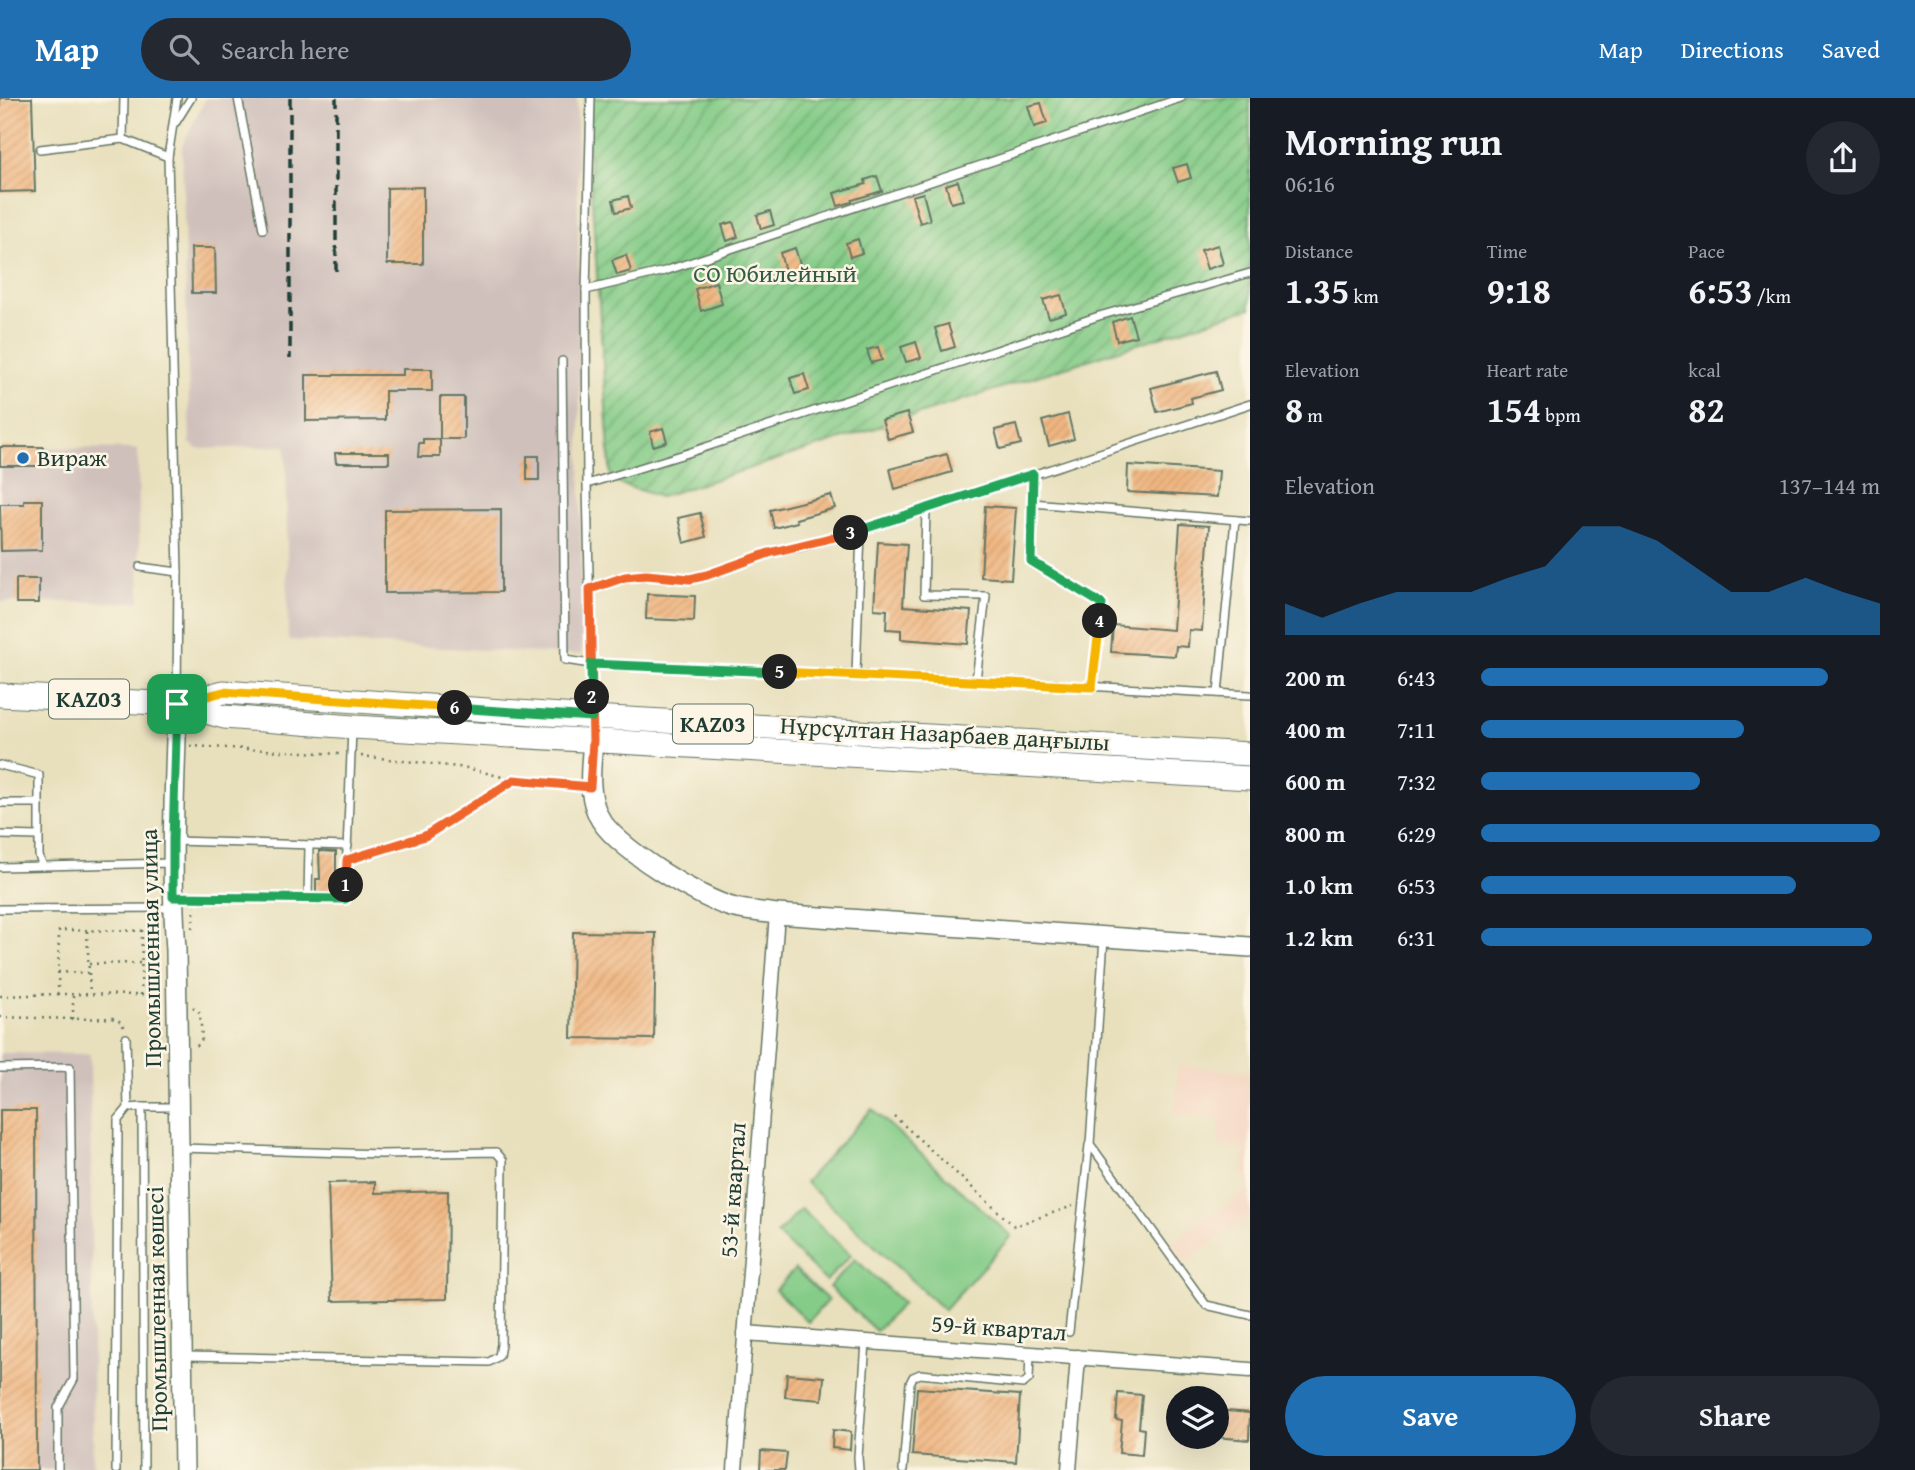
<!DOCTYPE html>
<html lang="en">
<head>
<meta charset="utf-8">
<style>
  body { margin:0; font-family:"Gentium Book Plus",serif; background:#242831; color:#f1f3f6; height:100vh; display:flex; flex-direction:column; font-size:26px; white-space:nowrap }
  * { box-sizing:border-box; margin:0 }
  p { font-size:23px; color:#9ea1a6 }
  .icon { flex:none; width:38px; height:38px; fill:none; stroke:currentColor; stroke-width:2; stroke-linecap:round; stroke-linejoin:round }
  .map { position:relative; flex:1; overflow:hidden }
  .details { display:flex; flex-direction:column; background:#171b24; width:665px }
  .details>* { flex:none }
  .fabs { position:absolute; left:1166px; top:1288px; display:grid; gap:14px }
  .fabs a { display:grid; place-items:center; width:63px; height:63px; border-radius:50%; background:#171b24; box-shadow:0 7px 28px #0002; font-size:35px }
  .pin { position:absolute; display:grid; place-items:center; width:60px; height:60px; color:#fff; margin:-30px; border-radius:14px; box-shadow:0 4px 10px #0006 }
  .km { position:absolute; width:35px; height:35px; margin:-18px; border-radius:50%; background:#222; color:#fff; font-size:19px; line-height:35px; text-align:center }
  .round { display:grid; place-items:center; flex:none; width:74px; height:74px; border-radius:37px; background:#242831 }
  .summary { display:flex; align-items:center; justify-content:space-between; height:119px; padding:0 35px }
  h1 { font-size:38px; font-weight:700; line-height:52px }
  .figures { display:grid; grid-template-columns:repeat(3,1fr); gap:10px; height:119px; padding:7px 35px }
  .figures div { display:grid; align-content:center }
  .figures b { font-size:35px; font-weight:700 }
  .figures small { font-size:19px; font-weight:400 }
  .figures p { font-size:19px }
  .chart { height:196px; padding:14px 35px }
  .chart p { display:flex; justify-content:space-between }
  .chart svg { width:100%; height:126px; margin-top:7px; fill:#1f6fb2; opacity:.7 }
  .primary-button { display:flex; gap:14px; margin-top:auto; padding:14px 35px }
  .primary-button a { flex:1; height:80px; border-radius:42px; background:#1f6fb2; color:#fff; font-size:28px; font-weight:700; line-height:80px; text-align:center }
  .primary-button a+a { background:#242831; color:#f1f3f6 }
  ul { padding:0 35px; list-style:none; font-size:23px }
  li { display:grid; grid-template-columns:112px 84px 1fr; align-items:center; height:52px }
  li i { height:18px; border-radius:9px; background:#1f6fb2 }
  header { display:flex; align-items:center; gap:42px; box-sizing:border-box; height:98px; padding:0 35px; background:#1f6fb2; color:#fff }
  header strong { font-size:33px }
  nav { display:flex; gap:38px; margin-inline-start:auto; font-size:24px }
  .search { width:490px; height:63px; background:#242831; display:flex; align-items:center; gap:18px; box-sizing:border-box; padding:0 24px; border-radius:38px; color:#9ea1a6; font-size:26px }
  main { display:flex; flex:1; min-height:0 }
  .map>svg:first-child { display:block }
</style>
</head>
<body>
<header>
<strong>Map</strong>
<div class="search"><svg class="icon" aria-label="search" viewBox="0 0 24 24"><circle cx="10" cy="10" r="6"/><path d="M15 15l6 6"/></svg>Search here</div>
<nav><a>Map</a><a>Directions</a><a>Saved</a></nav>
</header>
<main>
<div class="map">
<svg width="1250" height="1372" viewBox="0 0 1250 1372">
  <defs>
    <pattern id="garden-furrows" width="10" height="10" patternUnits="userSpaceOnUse" patternTransform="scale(1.75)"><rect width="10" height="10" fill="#85cc88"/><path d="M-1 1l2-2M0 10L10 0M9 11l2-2" fill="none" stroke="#6ca770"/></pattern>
    <pattern id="building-hatch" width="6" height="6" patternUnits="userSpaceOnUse" patternTransform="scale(1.75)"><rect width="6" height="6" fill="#f0b681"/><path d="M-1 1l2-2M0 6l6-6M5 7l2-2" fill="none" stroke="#cd9d70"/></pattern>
  </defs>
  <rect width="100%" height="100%" fill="#fcf5e5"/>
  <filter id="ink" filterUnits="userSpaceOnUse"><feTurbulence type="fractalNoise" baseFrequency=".0143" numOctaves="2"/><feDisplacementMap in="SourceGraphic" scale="14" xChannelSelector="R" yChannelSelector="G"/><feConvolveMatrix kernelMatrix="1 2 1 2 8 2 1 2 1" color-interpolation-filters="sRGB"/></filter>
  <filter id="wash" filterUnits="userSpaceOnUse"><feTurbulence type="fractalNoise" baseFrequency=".00686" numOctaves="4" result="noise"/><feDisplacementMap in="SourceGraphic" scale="28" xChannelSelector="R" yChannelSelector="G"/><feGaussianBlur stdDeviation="1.57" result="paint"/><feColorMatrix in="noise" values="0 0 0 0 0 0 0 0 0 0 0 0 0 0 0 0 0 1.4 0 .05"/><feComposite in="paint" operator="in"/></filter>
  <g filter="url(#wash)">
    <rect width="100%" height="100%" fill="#e8e0bd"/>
    <!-- built -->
    <polygon fill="#f3d4bf" points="1178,968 1250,974 1250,1118 1186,1164 1171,1145 1204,1120 1249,1091 1243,1074 1244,1051 1218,1048 1220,1021 1174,1017"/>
    <!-- industrial -->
    <g fill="#cfc0bb">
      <polygon points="206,0 577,0 582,557 288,542 286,348 197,351 190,345 182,47"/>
      <polygon points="0,349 138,351 140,504 0,504"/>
      <polygon points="0,955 90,956 93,1372 0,1372"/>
    </g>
    <!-- garden -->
    <polygon fill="url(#garden-furrows)" stroke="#52845e" stroke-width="2" points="585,0 1250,0 1250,210 660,399 611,383"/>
    <!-- pitch -->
    <g fill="#85cc88" stroke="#52845e" stroke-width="2">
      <polygon points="872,1011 1011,1138 944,1212 805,1084"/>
      <polygon points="801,1111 851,1157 826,1183 777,1136"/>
      <polygon points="855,1161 903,1205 876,1233 829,1189"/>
      <polygon points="795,1171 828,1202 808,1224 775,1192"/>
    </g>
    <g id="blocks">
      <!-- building -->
      <g fill="url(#building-hatch)">
        <polygon points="0,0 32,0 35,93 0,94"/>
        <polygon points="1041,5 1047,25 1034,29 1028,8"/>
        <polygon points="1187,66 1191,80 1178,84 1173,70"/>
        <polygon points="877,78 882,93 852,102 852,104 838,108 834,95 866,86 865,82"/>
        <polygon points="958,83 963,102 951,105 946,87"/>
        <polygon points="423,89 423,166 387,166 387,90"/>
        <polygon points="923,95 930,122 920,125 912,98"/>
        <polygon points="628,98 631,110 616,114 613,102"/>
        <polygon points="770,113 774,127 761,131 757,117"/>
        <polygon points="733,124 738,139 727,143 722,127"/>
        <polygon points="858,141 862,155 850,159 846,145"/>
        <polygon points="1218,147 1223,166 1207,171 1201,152"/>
        <polygon points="191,150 215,150 216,195 192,195"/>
        <polygon points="795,150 802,172 786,177 780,155"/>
        <polygon points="626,157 631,173 617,177 612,162"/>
        <polygon points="716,184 722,206 701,213 695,191"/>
        <polygon points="1061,197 1066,215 1049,220 1043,202"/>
        <polygon points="1130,218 1136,238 1117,243 1112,224"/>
        <polygon points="948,226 955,249 942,253 935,230"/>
        <polygon points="916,244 921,260 906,264 901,249"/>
        <polygon points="878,249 882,262 871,265 867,252"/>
        <polygon points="403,271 432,271 432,293 385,293 385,322 306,323 306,277 403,277"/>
        <polygon points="1216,273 1221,292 1191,300 1192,305 1157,314 1151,290"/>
        <polygon points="804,276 809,292 795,296 790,280"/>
        <rect x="440" y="299" width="24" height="42"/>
        <polygon points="907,315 913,334 888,341 882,322"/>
        <polygon points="1068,316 1074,341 1049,348 1042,323"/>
        <polygon points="1016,327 1021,346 1000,351 995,332"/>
        <polygon points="663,330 667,344 653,348 650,334"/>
        <polygon points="423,341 440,341 440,359 418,359 419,345 423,345"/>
        <rect x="0" y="349" width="43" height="19"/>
        <polygon points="335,355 389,355 389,365 336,365"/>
        <polygon points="947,356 952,374 895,391 890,371"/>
        <rect x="527" y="358" width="12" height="24"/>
        <polygon points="1128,367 1219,373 1217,399 1127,394"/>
        <polygon points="831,397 835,410 796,421 797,424 774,430 770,412"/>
        <polygon points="24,402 42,402 42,452 1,453 0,406 24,406"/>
        <polygon points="985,408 1016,410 1011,481 981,479"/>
        <polygon points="501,411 501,494 385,495 385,412"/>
        <polygon points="700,415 706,439 684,445 678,420"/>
        <polygon points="1180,426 1209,428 1202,533 1189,532 1188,549 1176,548 1175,558 1111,554 1113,527 1173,532"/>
        <polygon points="878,444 907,446 903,508 971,513 968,546 901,541 901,532 886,531 887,512 874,511"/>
        <rect x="16" y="481" width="23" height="24"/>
        <polygon points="647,496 695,498 694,523 646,521"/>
        <polygon points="319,753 336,754 336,781 340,781 339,795 316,795 316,781 320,781"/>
        <polygon points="573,834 656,835 654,941 571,940"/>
        <polygon points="0,1012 36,1012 37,1372 0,1372"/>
        <polygon points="375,1084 375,1095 448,1093 447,1201 332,1203 328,1085"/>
        <polygon points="787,1276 824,1279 822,1302 785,1299"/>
        <polygon points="917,1290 1020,1297 1016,1364 912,1357"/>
        <polygon points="1118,1295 1142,1297 1139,1330 1144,1331 1142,1357 1119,1355 1122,1323 1116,1322"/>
        <polygon points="1216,1312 1250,1315 1249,1342 1216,1339"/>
        <polygon points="833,1332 851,1334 850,1352 832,1350"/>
        <polygon points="761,1353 787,1355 785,1372 760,1372"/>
      </g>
    </g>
  </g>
  <g filter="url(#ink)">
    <use href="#blocks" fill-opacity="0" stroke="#657664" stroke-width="2"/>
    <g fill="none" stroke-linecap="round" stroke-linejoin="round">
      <defs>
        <g id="lane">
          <polyline points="177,0 168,59 178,474 177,602"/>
          <polyline points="238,0 263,131"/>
          <polyline points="591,0 586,192 587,386 592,615"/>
          <polyline points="176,24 191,0"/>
          <polyline points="123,41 124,0"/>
          <polyline points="40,51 123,41 168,59"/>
          <polyline points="586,192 665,173 1181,0"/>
          <polyline points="562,263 565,562 591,566 976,582 1250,597"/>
          <polyline points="1033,376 1031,463 1102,506 1092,588"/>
          <polyline points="587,386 688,355 1099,218 1250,175"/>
          <polyline points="1032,405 1250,423"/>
          <polyline points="926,411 924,497 986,498 976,582"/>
          <polyline points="140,469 178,474"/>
          <polyline points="590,491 625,479 646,477 690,481 707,477 769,455 801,449 861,433 1250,306"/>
          <polyline points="856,577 861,433"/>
          <polyline points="1218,595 1235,422"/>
          <polyline points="0,667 39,677 39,758 43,768 172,765"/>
          <polyline points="0,705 39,705"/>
          <polyline points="0,737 38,738"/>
          <polyline points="174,743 348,748"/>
          <polyline points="0,769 43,768"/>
          <polyline points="174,799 345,801 352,632"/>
          <polyline points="308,800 309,747"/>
          <polyline points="0,811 172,810"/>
          <polyline points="1104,840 1090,1046 1206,1207 1250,1217"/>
          <polyline points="126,940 128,1010"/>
          <polyline points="0,970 70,969 74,1281 58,1310 58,1372"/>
          <polyline points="180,1050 382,1056 496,1054 503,1062 501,1246 499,1258 489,1264 184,1258"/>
          <polyline points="1069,1234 1089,1047"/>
          <polyline points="116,1372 118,1022 128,1010 142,1009"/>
          <polyline points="144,1372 142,1009 178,1009"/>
          <polyline points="859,1372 858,1359 866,1244"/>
          <polyline points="903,1372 910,1285 913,1279 920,1276 1023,1286 1029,1281 1030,1256"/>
        </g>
        <g id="street">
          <polyline points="745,1235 1250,1272"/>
          <polyline points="735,1372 777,816"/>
          <polyline points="1069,1372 1078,1259"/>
        </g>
        <g id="secondary">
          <path d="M177,606C175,688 170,770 176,852L184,1372"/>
          <path d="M593,643C591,668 587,693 598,717C612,748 701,802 735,810C748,813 763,814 777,816L1250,849"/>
        </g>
        <g id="primary">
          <polyline points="0,597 177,606 224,619 353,629 1250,680"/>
          <polyline points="178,606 223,594 592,619 1250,656"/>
        </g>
      </defs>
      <!-- lane casing -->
      <use href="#lane" stroke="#657664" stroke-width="10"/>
      <!-- street casing -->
      <use href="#street" stroke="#657664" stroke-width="17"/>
      <!-- secondary casing -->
      <use href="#secondary" stroke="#657664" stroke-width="22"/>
      <!-- primary casing -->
      <use href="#primary" stroke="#657664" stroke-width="25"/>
      <!-- path -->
      <g stroke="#657664" stroke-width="2.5" stroke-dasharray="2 5" stroke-linecap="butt">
        <polyline points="190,648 341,656"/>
        <polyline points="361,658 467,670 514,682 576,688"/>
        <polyline points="355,760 425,738 514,682"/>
        <polyline points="192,830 195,809"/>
        <polyline points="142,832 141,897 58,896 59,832 158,833"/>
        <polyline points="87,833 90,896"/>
        <polyline points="89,866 141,865"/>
        <polyline points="58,874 90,875"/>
        <polyline points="141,897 160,897 161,894"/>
        <polyline points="0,898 58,896"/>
        <polyline points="193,909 200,915 202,941 194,952"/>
        <polyline points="0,919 73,921 112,920 122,924 124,931"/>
        <polyline points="73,921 73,897"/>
        <polyline points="894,1018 1014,1128 1073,1108"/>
      </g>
      <!-- lane -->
      <use href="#lane" stroke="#fff" stroke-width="7"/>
      <!-- street -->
      <use href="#street" stroke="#fff" stroke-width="14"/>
      <!-- secondary -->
      <use href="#secondary" stroke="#fff" stroke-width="19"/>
      <!-- primary -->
      <use href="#primary" stroke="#fff" stroke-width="23"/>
      <!-- rail -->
      <g stroke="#1f3d34" stroke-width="3.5" stroke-dasharray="10 5" stroke-linecap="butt">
        <polyline points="290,0 290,260"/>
        <polyline points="336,173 336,0"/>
      </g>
    </g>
  </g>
  <g fill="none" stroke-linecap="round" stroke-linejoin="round" filter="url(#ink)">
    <defs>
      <polyline id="split-1" points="177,606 173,743 173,799 345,801 346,787"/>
      <polyline id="split-2" points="346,787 347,762 425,738 514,682 590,689 593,643 592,599"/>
      <polyline id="split-3" points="592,599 590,491 625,479 646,477 690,481 707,477 769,455 851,435"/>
      <polyline id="split-4" points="851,435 1033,376 1031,463 1102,506 1100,523"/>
      <polyline id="split-5" points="780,574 1092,589 1100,523"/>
      <polyline id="split-6" points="455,610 592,619 591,566 780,574"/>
      <polyline id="split-7" points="177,606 223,594 455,610"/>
    </defs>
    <!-- split-1 casing -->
    <use href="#split-1" stroke="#fff" stroke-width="14"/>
    <!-- split-2 casing -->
    <use href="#split-2" stroke="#fff" stroke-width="14"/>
    <!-- split-3 casing -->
    <use href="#split-3" stroke="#fff" stroke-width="14"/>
    <!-- split-4 casing -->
    <use href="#split-4" stroke="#fff" stroke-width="14"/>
    <!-- split-5 casing -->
    <use href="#split-5" stroke="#fff" stroke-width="14"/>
    <!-- split-6 casing -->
    <use href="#split-6" stroke="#fff" stroke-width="14"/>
    <!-- split-7 casing -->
    <use href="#split-7" stroke="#fff" stroke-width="14"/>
    <!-- split-1 -->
    <use href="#split-1" stroke="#22a559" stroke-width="9"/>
    <!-- split-2 -->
    <use href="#split-2" stroke="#f0652b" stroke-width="9"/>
    <!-- split-3 -->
    <use href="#split-3" stroke="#f0652b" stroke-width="9"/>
    <!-- split-4 -->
    <use href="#split-4" stroke="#22a559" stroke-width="9"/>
    <!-- split-5 -->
    <use href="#split-5" stroke="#f5b400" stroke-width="9"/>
    <!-- split-6 -->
    <use href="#split-6" stroke="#22a559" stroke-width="9"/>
    <!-- split-7 -->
    <use href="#split-7" stroke="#f5b400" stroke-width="9"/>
  </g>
  <!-- markers -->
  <circle fill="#1f6fb2" stroke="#fcf5e5" stroke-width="2.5" cx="23" cy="360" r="7"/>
  <g text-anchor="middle" stroke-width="5" stroke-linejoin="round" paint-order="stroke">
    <!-- shield labels -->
    <g fill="#fcf5e5" stroke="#617469" stroke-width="2">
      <rect x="49" y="581.5" width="80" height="39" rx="5"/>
      <rect x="673" y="606.5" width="80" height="39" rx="5"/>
    </g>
    <g font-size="23" font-weight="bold" fill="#1f3d34">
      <text x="89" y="609">KАZ03</text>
      <text x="713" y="634">KАZ03</text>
    </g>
    <!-- park labels -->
    <g font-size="24" fill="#335a45" stroke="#fcf5e5">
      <text x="775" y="184">СО Юбилейный</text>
    </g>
    <!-- poi labels -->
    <g font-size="24" fill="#1f3d34" stroke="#fcf5e5" text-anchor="start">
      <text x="37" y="368">Вираж</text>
    </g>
    <!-- street labels -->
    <g font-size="24" fill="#1f3d34" stroke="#fcf5e5">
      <text transform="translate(945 636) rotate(3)" y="8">Нұрсұлтан Назарбаев даңғылы</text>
      <text transform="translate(151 850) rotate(-91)" y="8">Промышленная улица</text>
      <text transform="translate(733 1092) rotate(-86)" y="8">53-й квартал</text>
      <text transform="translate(157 1211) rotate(-91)" y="8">Промышленная көшесі</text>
      <text transform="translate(999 1230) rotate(4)" y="8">59-й квартал</text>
    </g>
  </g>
</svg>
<div class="fabs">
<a><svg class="icon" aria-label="layers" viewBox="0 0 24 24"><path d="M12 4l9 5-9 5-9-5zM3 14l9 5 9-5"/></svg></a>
</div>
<div class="pin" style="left:177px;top:606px;background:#1e9e55"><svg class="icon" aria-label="arrive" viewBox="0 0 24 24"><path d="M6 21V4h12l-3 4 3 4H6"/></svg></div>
<b class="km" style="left:346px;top:787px">1</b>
<b class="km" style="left:592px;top:599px">2</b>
<b class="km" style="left:851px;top:435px">3</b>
<b class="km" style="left:1100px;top:523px">4</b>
<b class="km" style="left:780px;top:574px">5</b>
<b class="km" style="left:455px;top:610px">6</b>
</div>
<section class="details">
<div class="summary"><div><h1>Morning run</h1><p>06:16</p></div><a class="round"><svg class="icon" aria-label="share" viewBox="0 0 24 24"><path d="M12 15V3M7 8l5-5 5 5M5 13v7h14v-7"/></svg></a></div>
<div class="figures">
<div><p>Distance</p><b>1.35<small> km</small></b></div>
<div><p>Time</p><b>9:18</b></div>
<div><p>Pace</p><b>6:53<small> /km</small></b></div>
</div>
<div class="figures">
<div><p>Elevation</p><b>8<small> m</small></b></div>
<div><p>Heart rate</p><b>154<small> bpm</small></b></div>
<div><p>kcal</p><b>82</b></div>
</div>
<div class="chart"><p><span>Elevation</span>137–144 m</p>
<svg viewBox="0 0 160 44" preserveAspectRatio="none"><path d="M0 44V33L10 38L20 33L30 29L40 29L50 29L60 24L70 20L80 6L90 6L100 11L110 20L120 29L130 29L140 24L150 29L160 33V44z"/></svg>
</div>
<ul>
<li><b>200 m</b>6:43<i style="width:87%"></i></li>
<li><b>400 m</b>7:11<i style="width:66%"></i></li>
<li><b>600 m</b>7:32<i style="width:55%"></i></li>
<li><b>800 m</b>6:29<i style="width:100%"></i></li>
<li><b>1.0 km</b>6:53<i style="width:79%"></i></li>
<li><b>1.2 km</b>6:31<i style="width:98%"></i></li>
</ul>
<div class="primary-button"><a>Save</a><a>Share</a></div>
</section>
</main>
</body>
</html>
